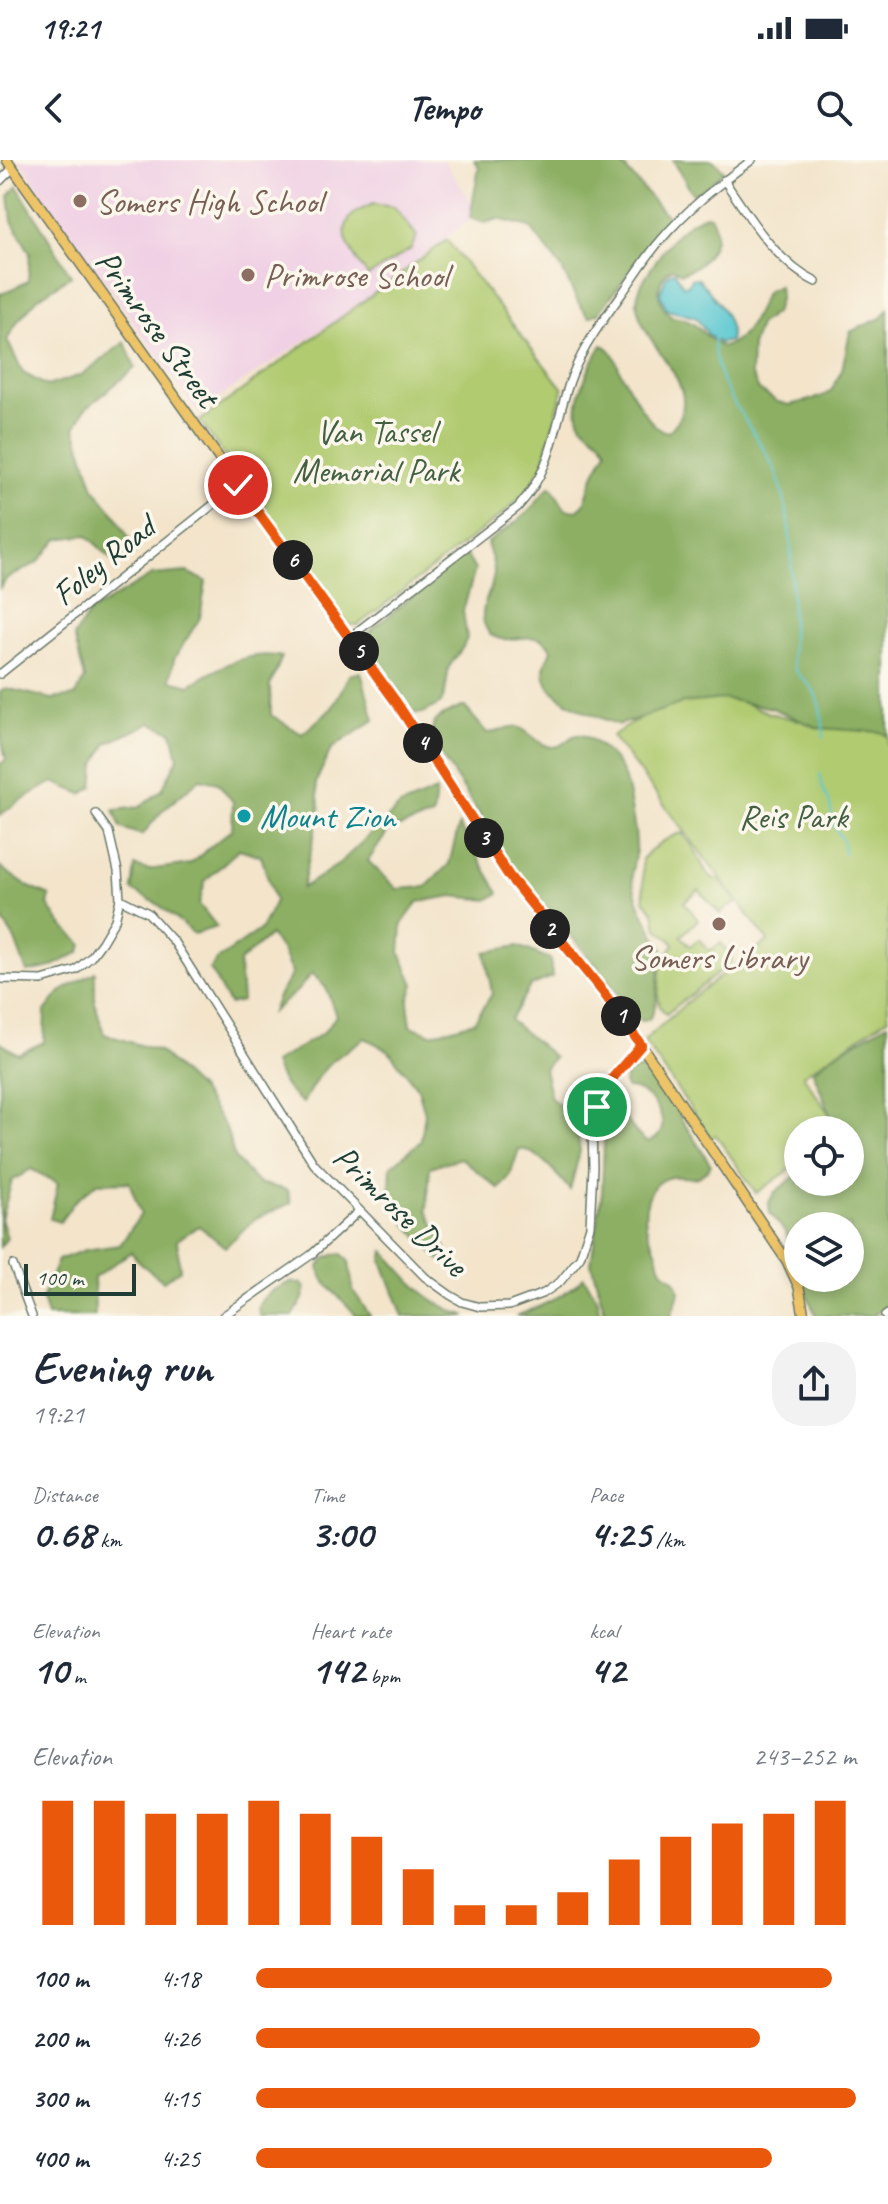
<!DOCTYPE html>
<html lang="en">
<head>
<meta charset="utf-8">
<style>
  body { margin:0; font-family:Caveat,sans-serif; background:#f2f2f3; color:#1f2937; height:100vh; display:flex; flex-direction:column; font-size:30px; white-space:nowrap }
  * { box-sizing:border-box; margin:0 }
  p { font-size:26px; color:#747a83 }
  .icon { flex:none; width:44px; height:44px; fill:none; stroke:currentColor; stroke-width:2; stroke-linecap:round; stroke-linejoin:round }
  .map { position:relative; height:1156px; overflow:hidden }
  .side { display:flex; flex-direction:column; background:#fff; flex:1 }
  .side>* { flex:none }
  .tools { position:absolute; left:784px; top:956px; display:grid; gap:16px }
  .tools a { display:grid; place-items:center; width:80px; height:80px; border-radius:50%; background:#fff; box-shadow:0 4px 12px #0003; font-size:40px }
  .scale { position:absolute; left:24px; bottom:20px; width:112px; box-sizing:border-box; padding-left:8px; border:4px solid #1f3d34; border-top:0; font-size:22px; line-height:28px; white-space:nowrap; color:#1f3d34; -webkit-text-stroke:6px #fbf7ec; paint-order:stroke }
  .pin { position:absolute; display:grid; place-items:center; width:68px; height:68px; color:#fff; margin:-34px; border:4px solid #fff; border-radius:50%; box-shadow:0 2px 8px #0007 }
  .km { position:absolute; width:40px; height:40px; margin:-20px; border-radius:50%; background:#222; color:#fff; font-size:22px; line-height:40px; text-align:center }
  .round { display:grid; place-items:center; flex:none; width:84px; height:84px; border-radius:32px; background:#f2f2f3 }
  .headline { display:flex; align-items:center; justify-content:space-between; height:136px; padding:0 32px }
  h1 { font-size:44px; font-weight:600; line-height:60px }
  .figures { display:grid; grid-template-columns:repeat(3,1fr); gap:12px; height:136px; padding:8px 32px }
  .figures div { display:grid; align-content:center }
  .figures b { font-size:40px; font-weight:600 }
  .figures small { font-size:22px; font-weight:400 }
  .figures p { font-size:22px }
  .chart { height:224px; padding:16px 32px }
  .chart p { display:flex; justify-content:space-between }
  .chart svg { width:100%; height:144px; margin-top:8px; stroke:#ea580c; stroke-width:6 }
  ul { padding:0 32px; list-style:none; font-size:26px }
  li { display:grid; grid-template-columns:128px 96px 1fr; align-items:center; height:60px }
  li i { height:20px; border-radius:10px; background:#ea580c }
  .status { display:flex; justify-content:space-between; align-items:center; height:56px; padding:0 40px; background:#fff; direction:ltr }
  .status svg { height:22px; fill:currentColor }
  header { display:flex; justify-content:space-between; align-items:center; height:104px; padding:0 32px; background:#fff; font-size:36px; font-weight:600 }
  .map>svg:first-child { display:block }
</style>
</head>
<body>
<div class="status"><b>19:21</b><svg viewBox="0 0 49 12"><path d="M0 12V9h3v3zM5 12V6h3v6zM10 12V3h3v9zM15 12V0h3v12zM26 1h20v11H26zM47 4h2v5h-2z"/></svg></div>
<header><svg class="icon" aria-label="back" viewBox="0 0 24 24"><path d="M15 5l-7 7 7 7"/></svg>Tempo<svg class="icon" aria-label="search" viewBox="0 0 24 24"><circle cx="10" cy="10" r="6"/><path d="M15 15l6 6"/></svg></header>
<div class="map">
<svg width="888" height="1156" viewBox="0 0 888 1156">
  <rect width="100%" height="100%" fill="#fbf7ec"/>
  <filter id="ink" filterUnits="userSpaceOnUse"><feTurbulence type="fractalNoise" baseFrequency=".0125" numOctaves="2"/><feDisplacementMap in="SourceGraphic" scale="16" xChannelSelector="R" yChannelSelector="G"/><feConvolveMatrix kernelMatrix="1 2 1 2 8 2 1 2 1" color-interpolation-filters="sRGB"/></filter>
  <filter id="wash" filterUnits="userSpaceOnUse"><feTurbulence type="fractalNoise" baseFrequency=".006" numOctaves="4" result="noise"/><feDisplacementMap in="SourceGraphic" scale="32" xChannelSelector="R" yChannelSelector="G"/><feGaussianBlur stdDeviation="1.8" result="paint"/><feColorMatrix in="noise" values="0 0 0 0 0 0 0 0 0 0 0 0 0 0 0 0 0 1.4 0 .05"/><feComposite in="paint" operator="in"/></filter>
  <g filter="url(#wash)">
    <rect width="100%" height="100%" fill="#f3e4ca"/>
    <!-- built -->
    <polygon fill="#f0d0e4" points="19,0 444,0 478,54 339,158 197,252"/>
    <!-- green -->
    <g fill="#b1cb71" stroke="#688452" stroke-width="2">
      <path d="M373,44L394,47L417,76L411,89L368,116C356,99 332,72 355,53C360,50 367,47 373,44Z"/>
      <polygon points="447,80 563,229 542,307 525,333 505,352 358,465 352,465 348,463 294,394 200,261"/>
      <polygon points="725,535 769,553 820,566 888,548 888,858 803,915 840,970 798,970 798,1004 756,1033 716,975 711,978 644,881 694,836 768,781 612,576 666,541"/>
      <path d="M682,673C687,679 692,684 695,690C703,704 704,717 721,721L737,743L728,747L720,754L699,730L684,742L698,760L681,776L690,786L699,779L709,791L721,783L732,798L728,805L666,854L660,847L658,837L661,803L674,784L668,777L657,769L654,752L644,740L642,699C651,689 668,676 682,673Z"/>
    </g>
    <!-- forest -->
    <g fill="#8caf63" stroke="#56764c" stroke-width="2">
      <polygon points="474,0 618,0 671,61 639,99 599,153 589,157 578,142 562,109 530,67 498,59 485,63 470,58 479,7"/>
      <polygon points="673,0 713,0 724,11 695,38"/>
      <polygon points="17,26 71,116 38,138 18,161 7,180 23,213 47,226 81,215 125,182 135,208 85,249 75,268 94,328 117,357 136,391 115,403 87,375 58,379 37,403 7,418 0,428 0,133 2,134 28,121 30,93 12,61 9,36"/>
      <path d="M705,55L710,56C725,80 705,106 681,113L672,108C654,121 656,142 671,157C700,160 699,174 722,187C749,179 753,157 765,134L769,130L779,126L780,136L775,153L759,165L752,186L751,214L759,230L778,242L789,245L821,237L831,231L842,210L850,172L881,158L888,149V576L880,572L818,568L772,548L725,539L683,543L619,565C597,556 541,539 544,509C545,503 549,496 551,490C539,461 499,495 486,468C476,449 493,432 494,413C495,404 489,392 487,383C501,372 517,363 529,351C537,343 542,332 551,326L565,349L576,351L584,344L593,317L607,290C602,277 589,275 581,263C569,246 592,201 602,185C615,189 616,204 622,215C632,231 649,270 668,272C716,228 635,186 637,140C638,126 649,112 656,101C668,82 684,63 705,55Z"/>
      <polygon points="467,396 475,410 463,451 467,478 463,487 449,507 445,533 441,543 423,553 414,553 362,478 457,399"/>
      <path d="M187,412L206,421L200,458L174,499L170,520L190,525C218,508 248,489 282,497L270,525L271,555L302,574L332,548L349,515L361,512L374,560L331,589L316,622L320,651L302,728L339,704L400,646L436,631L433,656L389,670L368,701L397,729L426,727L449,704L459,665L499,733L488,740L453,736L418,742L402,764L400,793L414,824L408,842L411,866L431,874L474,862L492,834L485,792L518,786L550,799L552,817L530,826L510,860L554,897L544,909L551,938L575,958L580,991L570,1030C557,1015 539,990 519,989L510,1016L499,1029L461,998L430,1007L427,1050L448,1093L440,1100L407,1065L390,1030L391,1006L421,981L425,953L418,929L388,890L365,878C331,900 321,907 303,943C287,932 280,921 274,903L323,873L336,856L326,828L312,813L297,831L272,852L278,836L292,814L282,791L270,775L239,802L242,841L229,844L210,809L217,800L261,769L275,741L261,696L239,689L205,721L199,744L217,767L194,774L159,745L132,730L135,706L148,710L190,704L232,669L233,642L218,623L200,619L163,650L142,675L121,668L114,650L140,647L162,630L178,598L172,572L151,563L107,583L95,606L93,627L82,634L53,622L18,642L0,655V604L6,600L0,572V532L6,528L52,539L75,536L85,518L74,476L90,452L152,415Z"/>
      <path d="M462,547H465L487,573C497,573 509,565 517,567C528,569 539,587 554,587C566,587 569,573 582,575C589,576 597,584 602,588C625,605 628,627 632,653C634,666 637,678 636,690C635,698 632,707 632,715C634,740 650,768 663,789C655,809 662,845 648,860L641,861L634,857L603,813L520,716L496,683L472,642L435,586C425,560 442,555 462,547Z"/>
      <polygon points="0,707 27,726 50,736 48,745 61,764 82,784 80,792 51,807 27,812 15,780 0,756"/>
      <polygon points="95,812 95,843 104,874 159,891 200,930 226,968 235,999 258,1023 288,1030 291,1043 255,1059 225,1087 199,1066 177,1080 180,1110 163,1121 141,1104 131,1092 94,1118 95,1156 47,1156 42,1139 58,1100 85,1090 120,1085 141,1054 129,1022 97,1023 74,1042 60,1062 50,1059 58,1023 31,1009 12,1021 1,1059 7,1078 0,1087 0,882 18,894 44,882 45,851 60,832"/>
      <polygon points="888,863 888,1145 873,1156 816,1156 800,1118 850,1118 850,1066 798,1066 798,1110 786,1073 770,1053 769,1042 774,1033 798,1014 798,1022 850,1022 850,970 841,970 830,955 813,911 830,897"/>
      <path d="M638,909H644L653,914L664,927L682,960L711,1005C697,1025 690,1015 672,1017C647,1020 641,1054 648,1073C650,1079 654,1084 656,1090C659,1096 658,1103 661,1108C664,1114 671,1116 675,1121C684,1133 674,1144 671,1156H606L591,1103L602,1032L605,962C609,955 610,948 618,945C626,958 634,974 647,982C681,973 651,926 626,928L624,923L628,913Z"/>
      <path d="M384,1091C410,1120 427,1144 467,1156H403L382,1101Z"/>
      <path d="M336,1094H342L349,1102L353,1130L370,1156H356C345,1139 321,1127 319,1106L326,1098Z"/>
      <path d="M584,1117L598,1141L599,1156H516C542,1146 564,1137 584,1117Z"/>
      <path d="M291,1122L302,1124L305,1128L303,1139L293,1156H260L258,1148C263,1133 277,1128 291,1122Z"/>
    </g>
    <!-- water -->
    <path fill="#5bc8d1" stroke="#3d8282" stroke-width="2" d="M675,112L683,126L688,125L692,118L699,119C713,137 735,158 730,181L720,183L709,175L695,157L667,150L660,134C664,125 664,113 675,112Z"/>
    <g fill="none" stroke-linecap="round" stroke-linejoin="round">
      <!-- stream -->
      <g stroke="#5bc8d1" stroke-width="2">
        <path d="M714,178C711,230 758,268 776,313C795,361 791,414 792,464C793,477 790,494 794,507C797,516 808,522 813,530C821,544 823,561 824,577"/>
        <polyline points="820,614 823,629 829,641 834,666 843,681 844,694"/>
      </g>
    </g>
  </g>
  <g filter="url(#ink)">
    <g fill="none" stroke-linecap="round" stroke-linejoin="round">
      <defs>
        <g id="minor">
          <path d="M724,20C748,55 776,103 816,122"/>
          <polyline points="0,21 12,9"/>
          <path d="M350,477L518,347C557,304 553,262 573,213C585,184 603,160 621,135C634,117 646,97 660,81C687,49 719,24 752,0"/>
          <polyline points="0,514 238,325"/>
          <polyline points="120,739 148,753 174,782 314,1004 425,1117 450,1135 462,1142 480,1147 509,1146 544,1133 560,1122 580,1097 590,1066 593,1007 592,967 597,947 604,928 641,885"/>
          <polyline points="0,819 42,820 76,810 91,797 102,782 115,760 120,739 118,711 109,672 96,654"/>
          <polyline points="13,1105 32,1156"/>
          <polyline points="223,1156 311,1095 359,1051"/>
          <polyline points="885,1156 888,1154"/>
        </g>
        <polyline id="major" points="7,0 238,325 396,542 509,716 603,832 641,885 787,1101 799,1127 804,1156"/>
      </defs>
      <!-- minor casing -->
      <use href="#minor" stroke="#697768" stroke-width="10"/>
      <!-- major casing -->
      <use href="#major" stroke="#697768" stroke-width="12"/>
      <!-- minor -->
      <use href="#minor" stroke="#fff" stroke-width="7"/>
      <!-- major -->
      <use href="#major" stroke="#eec469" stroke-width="9"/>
    </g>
  </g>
  <g fill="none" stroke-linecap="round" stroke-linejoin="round" filter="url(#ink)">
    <defs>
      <polyline id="route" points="238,325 396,542 509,716 603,832 641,885 604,928 597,947"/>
    </defs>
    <!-- route casing -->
    <use href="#route" stroke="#fff" stroke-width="16"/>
    <!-- route -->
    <use href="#route" stroke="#ea580c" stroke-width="10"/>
  </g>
  <!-- markers -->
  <g fill="#8d6e63" stroke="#fbf7ec" stroke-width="3">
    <circle cx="80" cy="41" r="8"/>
    <circle cx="248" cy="115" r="8"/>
    <circle cx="719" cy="764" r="8"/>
  </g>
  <circle fill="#0f9aa8" stroke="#fbf7ec" stroke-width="3" cx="244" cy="656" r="8"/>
  <g text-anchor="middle" stroke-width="7" stroke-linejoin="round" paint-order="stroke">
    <!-- education labels -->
    <g font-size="34" fill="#785e54" stroke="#fbf7ec" text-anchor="start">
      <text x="96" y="53">Somers High School</text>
      <text x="264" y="127">Primrose School</text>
      <text x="719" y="809" text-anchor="middle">Somers Library</text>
    </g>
    <!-- street labels -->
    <g font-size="34" fill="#1f3d34" stroke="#fbf7ec">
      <text transform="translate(158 168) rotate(54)" y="12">Primrose Street</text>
      <text transform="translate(103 400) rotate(-39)" y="12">Foley Road</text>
      <text transform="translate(401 1050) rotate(44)" y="12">Primrose Drive</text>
    </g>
    <!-- park labels -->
    <g font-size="34" fill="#446043" stroke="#fbf7ec">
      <text x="376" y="283">Van Tassel<tspan x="376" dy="39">Memorial Park</tspan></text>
      <text x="793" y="668">Reis Park</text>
    </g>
    <!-- culture labels -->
    <g font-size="34" fill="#0d838f" stroke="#fbf7ec" text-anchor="start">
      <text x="260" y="668">Mount Zion</text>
    </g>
  </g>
</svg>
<div class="tools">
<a><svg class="icon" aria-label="locate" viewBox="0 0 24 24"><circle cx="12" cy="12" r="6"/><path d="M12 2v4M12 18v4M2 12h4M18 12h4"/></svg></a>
<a><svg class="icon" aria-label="layers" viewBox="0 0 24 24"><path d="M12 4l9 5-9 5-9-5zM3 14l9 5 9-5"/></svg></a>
</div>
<div class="scale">100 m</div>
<div class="pin" style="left:597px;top:947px;background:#1e9e55"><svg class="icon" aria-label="arrive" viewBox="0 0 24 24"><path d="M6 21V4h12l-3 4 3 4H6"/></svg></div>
<div class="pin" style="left:238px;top:325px;background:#d93025"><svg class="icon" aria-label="check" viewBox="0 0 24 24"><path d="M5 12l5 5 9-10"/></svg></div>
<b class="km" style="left:621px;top:856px">1</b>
<b class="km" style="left:550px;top:769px">2</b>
<b class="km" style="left:484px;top:678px">3</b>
<b class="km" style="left:423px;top:583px">4</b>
<b class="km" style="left:359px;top:491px">5</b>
<b class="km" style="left:293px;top:400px">6</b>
</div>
<section class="side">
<div class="headline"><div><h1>Evening run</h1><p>19:21</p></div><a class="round"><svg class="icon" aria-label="share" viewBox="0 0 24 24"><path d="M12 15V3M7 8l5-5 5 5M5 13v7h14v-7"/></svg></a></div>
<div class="figures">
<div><p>Distance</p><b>0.68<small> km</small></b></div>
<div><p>Time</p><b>3:00</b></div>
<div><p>Pace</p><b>4:25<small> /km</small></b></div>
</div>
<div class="figures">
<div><p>Elevation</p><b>10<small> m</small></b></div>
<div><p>Heart rate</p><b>142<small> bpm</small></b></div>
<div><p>kcal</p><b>42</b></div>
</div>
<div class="chart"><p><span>Elevation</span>243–252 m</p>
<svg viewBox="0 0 160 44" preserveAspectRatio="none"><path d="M5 44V6M15 44V6M25 44V10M35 44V10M45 44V6M55 44V10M65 44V17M75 44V27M85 44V38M95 44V38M105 44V34M115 44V24M125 44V17M135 44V13M145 44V10M155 44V6"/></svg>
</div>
<ul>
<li><b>100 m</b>4:18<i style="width:96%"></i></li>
<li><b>200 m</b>4:26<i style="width:84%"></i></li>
<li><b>300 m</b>4:15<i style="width:100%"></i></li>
<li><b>400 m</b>4:25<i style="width:86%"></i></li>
</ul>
</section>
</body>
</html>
